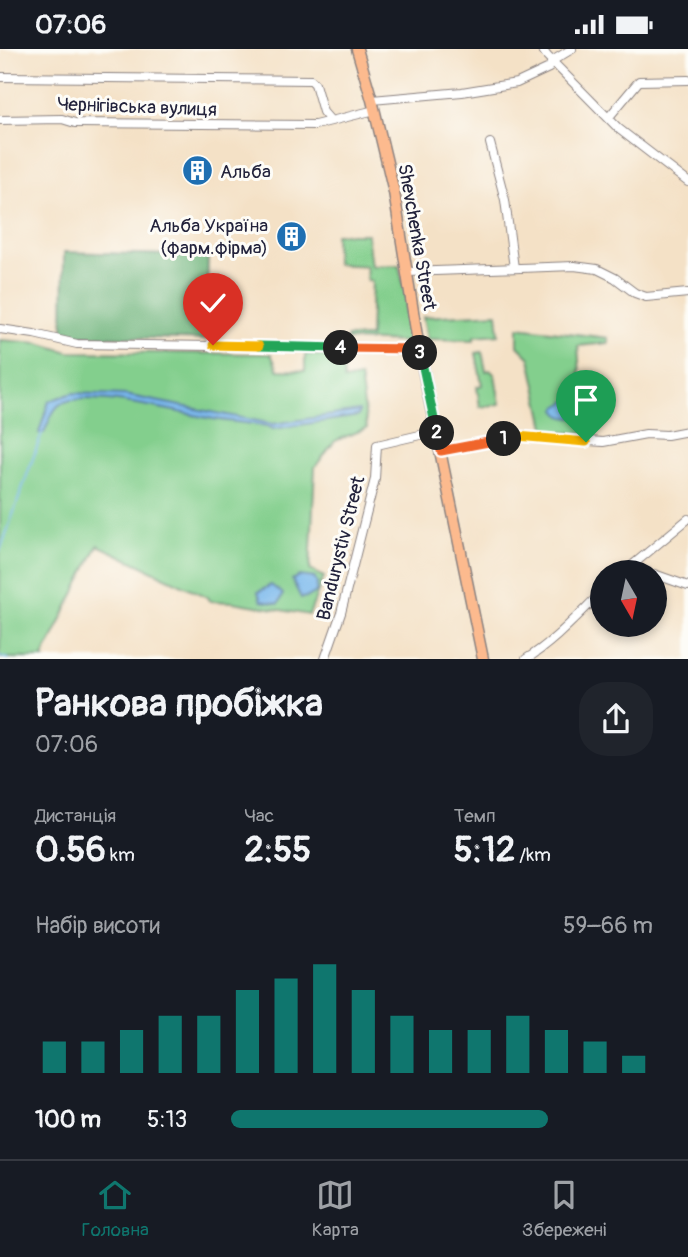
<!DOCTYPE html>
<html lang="uk">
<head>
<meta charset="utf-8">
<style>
  body { margin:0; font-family:Pangolin,sans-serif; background:#20242c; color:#f1f3f6; height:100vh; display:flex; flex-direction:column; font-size:26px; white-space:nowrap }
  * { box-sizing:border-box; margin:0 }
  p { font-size:23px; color:#9ea1a6 }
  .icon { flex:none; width:38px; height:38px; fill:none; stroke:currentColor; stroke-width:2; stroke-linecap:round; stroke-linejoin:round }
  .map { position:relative; height:610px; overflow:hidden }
  .details { display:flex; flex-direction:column; background:#171b24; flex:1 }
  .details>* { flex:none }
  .needle { width:46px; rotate:171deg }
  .fabs { position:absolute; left:590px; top:511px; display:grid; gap:14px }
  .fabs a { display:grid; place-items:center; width:77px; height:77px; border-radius:50%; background:#171b24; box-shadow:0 4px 10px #0003; font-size:35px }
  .pin { position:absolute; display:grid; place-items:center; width:60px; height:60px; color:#fff; margin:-72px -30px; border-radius:50% 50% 50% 0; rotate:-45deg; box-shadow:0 0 7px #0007 }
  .pin .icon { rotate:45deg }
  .km { position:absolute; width:35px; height:35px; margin:-18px; border-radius:50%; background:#222; color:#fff; font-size:19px; line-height:35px; text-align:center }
  .round { display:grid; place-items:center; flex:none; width:74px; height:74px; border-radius:28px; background:#20242c }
  .overview { display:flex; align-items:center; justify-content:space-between; height:119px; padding:0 35px }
  h1 { font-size:38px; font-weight:700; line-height:52px }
  .figures { display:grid; grid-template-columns:repeat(3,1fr); gap:10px; height:119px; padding:7px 35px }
  .figures div { display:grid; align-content:center }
  .figures b { font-size:35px; font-weight:700 }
  .figures small { font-size:19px; font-weight:400 }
  .figures p { font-size:19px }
  .chart { height:196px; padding:14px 35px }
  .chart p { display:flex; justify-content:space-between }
  .chart svg { width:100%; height:126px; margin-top:7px; stroke:#0f766e; stroke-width:6 }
  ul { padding:0 35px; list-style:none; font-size:23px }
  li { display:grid; grid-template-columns:112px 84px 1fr; align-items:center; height:52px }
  li i { height:18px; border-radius:9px; background:#0f766e }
  .status { display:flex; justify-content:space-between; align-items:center; height:49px; padding:0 35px; background:#171b24; direction:ltr }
  .status svg { height:19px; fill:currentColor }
  .menu { display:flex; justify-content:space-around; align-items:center; height:98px; border-top:2px solid #363941; background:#171b24; font-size:19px; color:#9ea1a6 }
  .menu a { display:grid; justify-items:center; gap:4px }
  .menu .active { color:#0f766e }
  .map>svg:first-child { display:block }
</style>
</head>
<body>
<div class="status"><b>07:06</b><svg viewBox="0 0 49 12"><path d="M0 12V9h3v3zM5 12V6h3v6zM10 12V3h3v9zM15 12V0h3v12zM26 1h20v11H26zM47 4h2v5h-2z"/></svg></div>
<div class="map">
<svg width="688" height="610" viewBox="0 0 688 610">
  <rect width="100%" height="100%" fill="#fdfcf7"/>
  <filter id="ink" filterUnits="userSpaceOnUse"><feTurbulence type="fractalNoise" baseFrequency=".0143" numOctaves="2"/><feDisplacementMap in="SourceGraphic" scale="14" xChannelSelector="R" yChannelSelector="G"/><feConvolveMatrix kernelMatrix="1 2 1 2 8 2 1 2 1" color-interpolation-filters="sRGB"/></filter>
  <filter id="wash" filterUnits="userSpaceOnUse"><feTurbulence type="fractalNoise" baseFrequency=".00686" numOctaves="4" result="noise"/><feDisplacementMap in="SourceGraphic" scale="28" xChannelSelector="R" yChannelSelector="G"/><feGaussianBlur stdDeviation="1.57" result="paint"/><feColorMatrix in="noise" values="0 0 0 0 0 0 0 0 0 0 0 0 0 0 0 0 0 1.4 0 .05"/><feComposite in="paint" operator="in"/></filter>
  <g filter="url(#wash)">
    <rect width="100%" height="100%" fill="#f4e1c6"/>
    <!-- green -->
    <g fill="#83cf8d" stroke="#527864" stroke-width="2">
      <polygon points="335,185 367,185 371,217 399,216 407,252 405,262 411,293 347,291 347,288 370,288 372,232 367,231 366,217 336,215"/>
      <polygon points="497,264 499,285 474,287 474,291 427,290 423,268"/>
      <polygon points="518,278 608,289 608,294 578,297 584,382 583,384 546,383 530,309 518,297"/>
      <polygon points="0,291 39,294 69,303 271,305 278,321 305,322 305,305 343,308 344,331 360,328 367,379 335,392 315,418 310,521 324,528 309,566 233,553 210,552 208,548 98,496 43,608 44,609 0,609"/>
      <polygon points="482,303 486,322 490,321 495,326 500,355 480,358 477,338 482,336 476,304"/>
    </g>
    <!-- forest -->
    <polygon fill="#6ab278" stroke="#466a5a" stroke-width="2" points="64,203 208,207 206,291 63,286"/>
    <!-- water -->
    <g fill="#78b7ec" stroke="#4d6c94" stroke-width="2">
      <path d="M73,344L125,346L273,375L359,362L358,367L273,380L267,377C249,374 231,373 213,370C183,365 82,338 59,356C51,363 48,375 44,384H39L49,352Z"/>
      <path d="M573,349L576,350C580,357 580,361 577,368C568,370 561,369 556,361L557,358Z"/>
      <polygon points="299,527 315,529 317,535 316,543 308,548 301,549 292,531"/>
      <polygon points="271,536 283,545 278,555 261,552 258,543"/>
    </g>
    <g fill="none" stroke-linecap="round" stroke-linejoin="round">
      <!-- stream -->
      <g stroke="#78b7ec" stroke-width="2">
        <polyline points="0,502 42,384"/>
        <polyline points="0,607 8,610"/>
      </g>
    </g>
  </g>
  <g filter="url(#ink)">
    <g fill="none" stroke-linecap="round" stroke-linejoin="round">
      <defs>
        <g id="minor">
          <polyline points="542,0 547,7 619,80 688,133"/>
          <polyline points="0,28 311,31 315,35 323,63 330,71"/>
          <polyline points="372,51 462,43 517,34 549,19 552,12 572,0"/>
          <polyline points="609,68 639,32 688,31"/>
          <polyline points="0,71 62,70 75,74 315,76 375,61"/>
          <polyline points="490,94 505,151 514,219"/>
          <polyline points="408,223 574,217 597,220 615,229 635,244 646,248 688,244"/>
          <polyline points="0,280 34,285 77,295 419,300"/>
          <polyline points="441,402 517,387 603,393 646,385 667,386 688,382"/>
          <polyline points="633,516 648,523"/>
          <polyline points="624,523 688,470"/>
          <polyline points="654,525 688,537"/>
          <polyline points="325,610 341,564 375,430 377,396 437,382"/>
          <path d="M526,610C554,593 578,566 602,543"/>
        </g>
        <polyline id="major" points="357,0 372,51 394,143 419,300 483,610"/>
      </defs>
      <!-- minor casing -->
      <use href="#minor" stroke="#8b8280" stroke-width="10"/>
      <!-- major casing -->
      <use href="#major" stroke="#8b8280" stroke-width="13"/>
      <!-- minor -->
      <use href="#minor" stroke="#fff" stroke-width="8"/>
      <!-- major -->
      <use href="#major" stroke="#fcba8e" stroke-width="10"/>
    </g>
  </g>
  <g fill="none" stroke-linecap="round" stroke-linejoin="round" filter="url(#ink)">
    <defs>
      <polyline id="split-1" points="504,390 517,387 586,393"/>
      <polyline id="split-2" points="437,384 441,402 504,390"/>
      <polyline id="split-3" points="420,304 437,384"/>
      <polyline id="split-4" points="341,299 419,300 420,304"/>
      <polyline id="split-5" points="259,297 341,299"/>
      <polyline id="split-6" points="213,296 259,297"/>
    </defs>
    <!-- split-1 casing -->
    <use href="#split-1" stroke="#fff" stroke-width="14"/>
    <!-- split-2 casing -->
    <use href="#split-2" stroke="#fff" stroke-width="14"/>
    <!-- split-3 casing -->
    <use href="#split-3" stroke="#fff" stroke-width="14"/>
    <!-- split-4 casing -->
    <use href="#split-4" stroke="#fff" stroke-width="14"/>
    <!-- split-5 casing -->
    <use href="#split-5" stroke="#fff" stroke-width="14"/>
    <!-- split-6 casing -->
    <use href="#split-6" stroke="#fff" stroke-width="14"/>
    <!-- split-1 -->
    <use href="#split-1" stroke="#f5b400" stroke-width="9"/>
    <!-- split-2 -->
    <use href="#split-2" stroke="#f0652b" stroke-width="9"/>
    <!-- split-3 -->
    <use href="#split-3" stroke="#22a559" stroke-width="9"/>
    <!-- split-4 -->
    <use href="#split-4" stroke="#f0652b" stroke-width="9"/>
    <!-- split-5 -->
    <use href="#split-5" stroke="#22a559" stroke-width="9"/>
    <!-- split-6 -->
    <use href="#split-6" stroke="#f5b400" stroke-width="9"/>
  </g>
  <!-- icons -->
  <defs>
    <symbol id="building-disc" viewBox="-11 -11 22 22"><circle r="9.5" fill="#1f6fb2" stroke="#fdfcf7"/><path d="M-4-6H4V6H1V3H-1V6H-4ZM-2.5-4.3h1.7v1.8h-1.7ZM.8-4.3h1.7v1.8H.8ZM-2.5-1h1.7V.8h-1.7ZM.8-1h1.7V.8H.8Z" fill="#fff"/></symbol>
  </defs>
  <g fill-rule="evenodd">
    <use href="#building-disc" x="180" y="104" width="35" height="35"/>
    <use href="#building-disc" x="274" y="170" width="35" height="35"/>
  </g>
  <g text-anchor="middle" stroke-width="6" stroke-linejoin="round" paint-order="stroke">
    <!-- street labels -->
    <g font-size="19" fill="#22223b" stroke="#fdfcf7">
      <text transform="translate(137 57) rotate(2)" y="7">Чернігівська вулиця</text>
      <text transform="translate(418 188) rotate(80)" y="7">Shevchenka Street</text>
      <text transform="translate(340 499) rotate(-76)" y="7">Bandurystiv Street</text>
    </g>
    <!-- poi labels -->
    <g font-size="19" fill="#22223b" stroke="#fdfcf7" text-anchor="start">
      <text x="220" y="129">Альба</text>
      <text x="268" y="183" text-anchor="end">Альба Україна<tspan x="268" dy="22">(фарм.фірма)</tspan></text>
    </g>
  </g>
</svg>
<div class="fabs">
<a><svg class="needle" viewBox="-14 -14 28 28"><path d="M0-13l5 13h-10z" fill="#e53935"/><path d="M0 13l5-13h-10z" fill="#9ea1a6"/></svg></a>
</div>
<div class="pin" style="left:586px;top:393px;background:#1e9e55"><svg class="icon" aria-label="arrive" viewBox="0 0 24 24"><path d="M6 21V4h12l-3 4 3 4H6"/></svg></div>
<div class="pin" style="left:213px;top:296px;background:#d93025"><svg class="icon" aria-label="check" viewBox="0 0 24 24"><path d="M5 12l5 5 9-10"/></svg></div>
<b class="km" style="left:504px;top:390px">1</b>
<b class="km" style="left:437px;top:384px">2</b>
<b class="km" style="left:420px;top:304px">3</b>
<b class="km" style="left:341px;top:299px">4</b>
</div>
<section class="details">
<div class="overview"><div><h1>Ранкова пробіжка</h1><p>07:06</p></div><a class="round"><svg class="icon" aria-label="share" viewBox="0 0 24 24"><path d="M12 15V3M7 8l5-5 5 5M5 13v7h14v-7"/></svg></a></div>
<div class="figures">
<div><p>Дистанція</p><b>0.56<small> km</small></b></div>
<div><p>Час</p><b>2:55</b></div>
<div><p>Темп</p><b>5:12<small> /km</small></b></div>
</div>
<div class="chart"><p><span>Набір висоти</span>59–66 m</p>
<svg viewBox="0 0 160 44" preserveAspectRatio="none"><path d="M5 44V33M15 44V33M25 44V29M35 44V24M45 44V24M55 44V15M65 44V11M75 44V6M85 44V15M95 44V24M105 44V29M115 44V29M125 44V24M135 44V29M145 44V33M155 44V38"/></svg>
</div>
<ul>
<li><b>100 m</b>5:13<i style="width:75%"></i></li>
</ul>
</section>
<nav class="menu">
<a class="active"><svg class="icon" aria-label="home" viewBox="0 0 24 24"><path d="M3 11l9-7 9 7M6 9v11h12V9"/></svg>Головна</a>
<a><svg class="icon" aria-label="map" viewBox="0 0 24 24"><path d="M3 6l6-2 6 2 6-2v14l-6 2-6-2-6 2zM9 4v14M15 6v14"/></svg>Карта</a>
<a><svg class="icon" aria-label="saved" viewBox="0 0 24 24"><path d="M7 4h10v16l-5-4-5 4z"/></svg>Збережені</a>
</nav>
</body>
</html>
